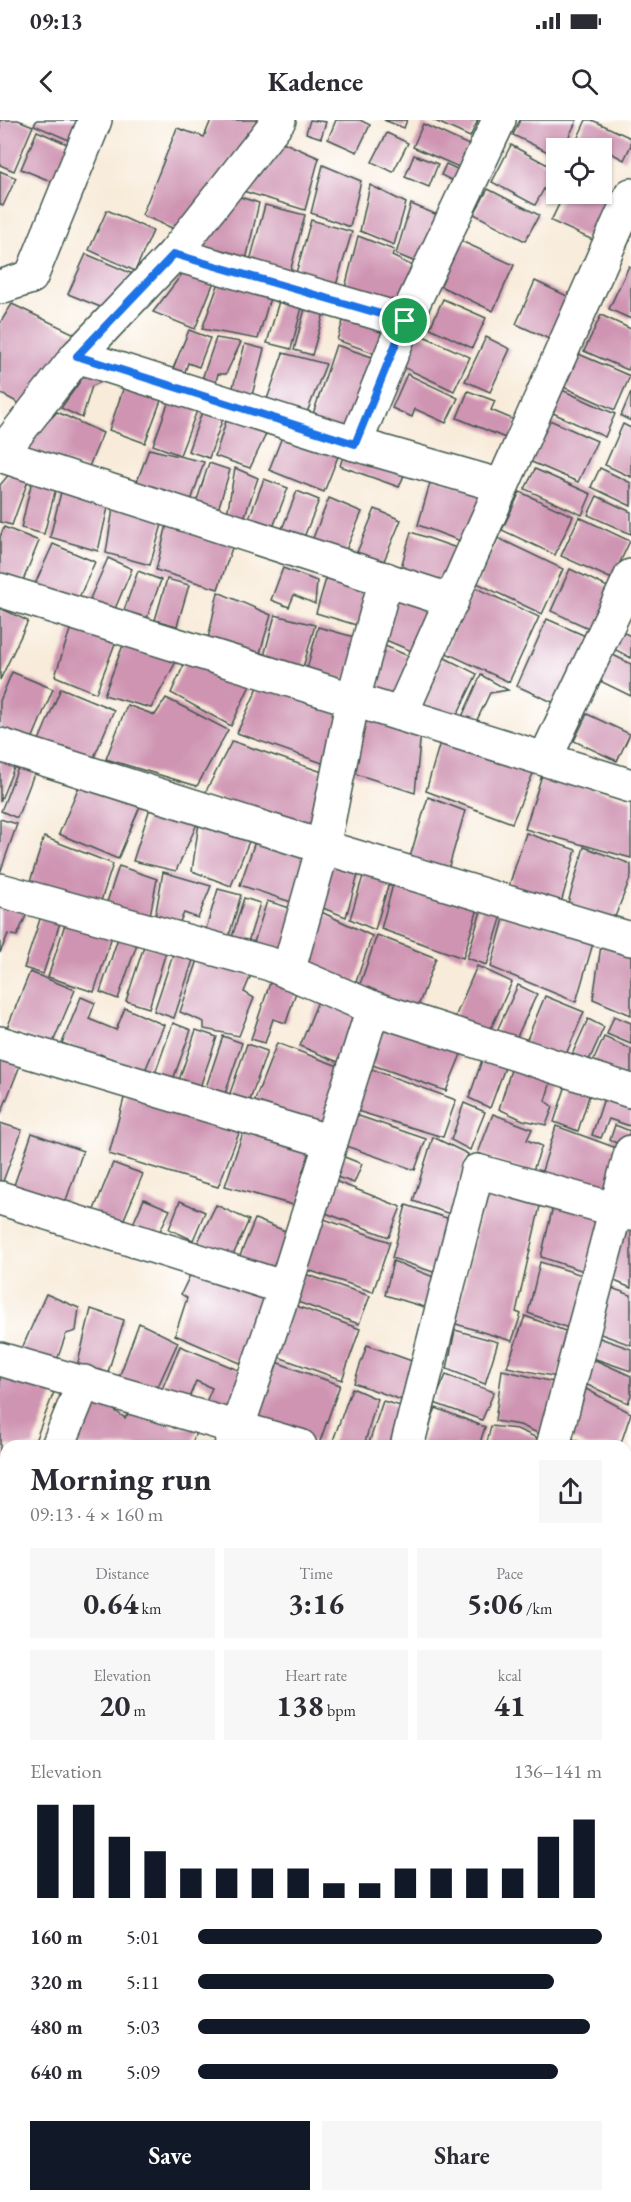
<!DOCTYPE html>
<html lang="en">
<head>
<meta charset="utf-8">
<style>
  body { margin:0; font-family:"EB Garamond",serif; background:#f7f7f7; color:#2b2b33; height:100vh; display:flex; flex-direction:column; font-size:22px; white-space:nowrap }
  * { box-sizing:border-box; margin:0 }
  p { font-size:20px; color:#7c7c81 }
  .icon { flex:none; width:33px; height:33px; fill:none; stroke:currentColor; stroke-width:2; stroke-linecap:round; stroke-linejoin:round }
  .map { position:relative; flex:1; overflow:hidden }
  .details { position:absolute; left:0px; top:1320px; width:632px; height:762px; display:flex; flex-direction:column; background:#fff; border-radius:18px 18px 0 0; box-shadow:0 2px 4px #0004 }
  .details>* { flex:none }
  .buttons { position:absolute; left:546px; top:18px; display:grid; gap:12px }
  .buttons a { display:grid; place-items:center; width:66px; height:66px; border-radius:0px; background:#fff; box-shadow:0 2px 4px #0004; font-size:30px }
  .pin { position:absolute; display:grid; place-items:center; width:51px; height:51px; color:#fff; margin:-26px; border:3px solid #fff; border-radius:50%; box-shadow:0 2px 6px #0007 }
  .round { display:grid; place-items:center; flex:none; width:63px; height:63px; border-radius:0px; background:#f7f7f7 }
  .summary { display:flex; align-items:center; justify-content:space-between; height:102px; padding:0 30px }
  h1 { font-size:33px; font-weight:700; line-height:45px }
  .figures { display:grid; grid-template-columns:repeat(3,1fr); gap:9px; height:102px; padding:6px 30px }
  .figures div { display:grid; align-content:center; border-radius:0px; background:#f7f7f7; text-align:center }
  .figures b { font-size:30px; font-weight:700 }
  .figures small { font-size:16px; font-weight:400 }
  .figures p { font-size:16px }
  .chart { height:168px; padding:12px 30px }
  .chart p { display:flex; justify-content:space-between }
  .chart svg { width:100%; height:108px; margin-top:6px; stroke:#111827; stroke-width:6 }
  .cta { display:flex; gap:12px; margin-top:auto; padding:12px 30px }
  .cta a { flex:1; height:69px; border-radius:0px; background:#111827; color:#fff; font-size:24px; font-weight:700; line-height:69px; text-align:center }
  .cta a+a { background:#f7f7f7; color:#2b2b33 }
  ul { padding:0 30px; list-style:none; font-size:20px }
  li { display:grid; grid-template-columns:96px 72px 1fr; align-items:center; height:45px }
  li i { height:15px; border-radius:8px; background:#111827 }
  .status { display:flex; justify-content:space-between; align-items:center; height:42px; padding:0 30px; background:#fff; direction:ltr }
  .status svg { height:16px; fill:currentColor }
  header { display:flex; justify-content:space-between; align-items:center; height:78px; padding:0 30px; background:#fff; font-size:27px; font-weight:700 }
  .map>svg:first-child { display:block }
</style>
</head>
<body>
<div class="status"><b>09:13</b><svg viewBox="0 0 49 12"><path d="M0 12V9h3v3zM5 12V6h3v6zM10 12V3h3v9zM15 12V0h3v12zM26 1h20v11H26zM47 4h2v5h-2z"/></svg></div>
<header><svg class="icon" aria-label="back" viewBox="0 0 24 24"><path d="M15 5l-7 7 7 7"/></svg>Kadence<svg class="icon" aria-label="search" viewBox="0 0 24 24"><circle cx="10" cy="10" r="6"/><path d="M15 15l6 6"/></svg></header>
<div class="map">
<svg width="631" height="2082" viewBox="0 0 631 2082">
  <rect width="100%" height="100%" fill="#fff"/>
  <filter id="ink" filterUnits="userSpaceOnUse"><feTurbulence type="fractalNoise" baseFrequency=".0167" numOctaves="2"/><feDisplacementMap in="SourceGraphic" scale="12" xChannelSelector="R" yChannelSelector="G"/><feConvolveMatrix kernelMatrix="1 2 1 2 8 2 1 2 1" color-interpolation-filters="sRGB"/></filter>
  <filter id="wash" filterUnits="userSpaceOnUse"><feTurbulence type="fractalNoise" baseFrequency=".008" numOctaves="4" result="noise"/><feDisplacementMap in="SourceGraphic" scale="24" xChannelSelector="R" yChannelSelector="G"/><feGaussianBlur stdDeviation="1.35" result="paint"/><feColorMatrix in="noise" values="0 0 0 0 0 0 0 0 0 0 0 0 0 0 0 0 0 1.4 0 .05"/><feComposite in="paint" operator="in"/></filter>
  <g filter="url(#wash)">
    <rect width="100%" height="100%" fill="#f8ebd9"/>
    <g id="blocks">
      <!-- building -->
      <g fill="#cf94b2">
        <polygon points="0,0 18,0 33,6 14,51 0,45"/>
        <polygon points="37,0 89,0 78,24 34,5"/>
        <polygon points="211,0 259,0 179,111 142,95 177,8 204,17"/>
        <polygon points="310,0 326,2 321,18 306,13"/>
        <polygon points="336,0 360,0 370,5 357,32 328,19"/>
        <polygon points="384,0 407,0 404,8"/>
        <polygon points="433,0 478,0 470,17"/>
        <polygon points="520,0 577,0 563,28 556,28 556,36 513,15"/>
        <polygon points="586,0 592,0 631,18 631,25 624,40 602,28 573,28"/>
        <polygon points="423,4 469,25 459,47 413,27"/>
        <polygon points="37,11 79,29 63,66 21,49"/>
        <polygon points="387,13 408,23 393,52 372,42"/>
        <polygon points="278,20 319,38 305,90 243,71"/>
        <polygon points="511,25 555,49 535,85 492,62"/>
        <polygon points="414,35 438,44 429,67 405,57"/>
        <polygon points="446,44 468,54 463,66 441,55"/>
        <polygon points="323,45 361,61 350,107 311,93"/>
        <polygon points="0,51 16,58 3,86 0,84"/>
        <polygon points="370,65 406,83 394,125 360,111"/>
        <polygon points="488,69 539,95 525,121 474,94"/>
        <polygon points="564,74 593,74 613,83 595,121 551,101"/>
        <polygon points="234,75 259,83 246,140 196,125"/>
        <polygon points="411,84 440,96 418,143 396,134"/>
        <polygon points="265,85 305,95 290,152 250,141"/>
        <polygon points="107,90 153,111 135,151 89,130"/>
        <polygon points="311,100 352,112 336,165 296,153"/>
        <polygon points="358,116 394,130 392,136 417,148 397,184 345,168"/>
        <polygon points="461,121 514,145 493,191 440,166"/>
        <polygon points="86,134 140,157 108,190 68,174"/>
        <polygon points="629,146 631,147 631,199 609,189"/>
        <polygon points="185,150 215,159 195,209 153,192"/>
        <polygon points="221,157 272,171 258,219 202,209"/>
        <polygon points="535,161 578,181 558,223 516,204"/>
        <polygon points="281,174 304,180 291,229 267,223"/>
        <polygon points="443,179 486,198 472,228 430,208"/>
        <polygon points="307,181 326,186 312,235 294,230"/>
        <polygon points="12,184 79,216 24,286 0,273 0,203"/>
        <polygon points="346,192 395,209 385,237 337,220"/>
        <polygon points="601,195 631,209 631,243 628,250 584,231"/>
        <polygon points="189,210 210,218 199,247 188,243 182,260 170,256"/>
        <polygon points="419,214 470,237 454,271 403,247"/>
        <polygon points="486,217 510,229 490,272 465,261"/>
        <polygon points="216,218 241,222 226,254 218,254 214,268 200,265"/>
        <polygon points="245,224 264,229 251,279 231,274"/>
        <polygon points="336,225 381,240 351,315 310,303"/>
        <polygon points="574,232 630,256 615,290 559,265"/>
        <polygon points="283,233 326,244 304,300 264,288"/>
        <polygon points="88,250 108,259 92,266 82,298 61,288"/>
        <polygon points="407,254 458,278 446,303 415,289 412,297 392,288"/>
        <polygon points="126,261 163,275 145,323 109,310"/>
        <polygon points="562,270 615,294 605,317 553,293"/>
        <polygon points="468,271 495,281 491,290 517,301 510,320 457,298"/>
        <polygon points="631,272 631,301 621,296"/>
        <polygon points="170,278 198,288 180,335 153,325"/>
        <polygon points="204,287 224,295 209,338 188,331"/>
        <polygon points="57,292 103,313 88,349 22,328"/>
        <polygon points="228,295 268,310 250,348 215,336"/>
        <polygon points="545,298 597,321 578,362 527,340"/>
        <polygon points="623,304 631,308 631,357 605,345"/>
        <polygon points="284,312 339,334 324,372 269,350"/>
        <polygon points="149,329 204,342 190,384 135,367"/>
        <polygon points="345,329 407,348 399,367 340,346"/>
        <polygon points="209,343 230,350 217,393 195,386"/>
        <polygon points="235,348 258,358 243,401 227,395"/>
        <polygon points="600,348 631,363 631,386 591,367"/>
        <polygon points="535,349 591,374 582,395 525,369"/>
        <polygon points="11,352 29,358 12,405 0,402 0,365"/>
        <polygon points="33,356 57,364 44,414 21,408"/>
        <polygon points="432,356 490,377 466,423 418,405"/>
        <polygon points="264,359 288,368 272,410 248,401"/>
        <polygon points="62,368 109,383 98,431 50,417"/>
        <polygon points="297,371 319,380 302,422 280,414"/>
        <polygon points="520,372 573,396 555,435 502,410"/>
        <polygon points="597,376 631,392 631,414 588,395"/>
        <polygon points="329,378 362,392 343,437 311,423"/>
        <polygon points="114,382 164,398 150,445 106,433"/>
        <polygon points="375,389 401,400 381,448 355,437"/>
        <polygon points="579,397 630,421 612,459 561,436"/>
        <polygon points="168,400 234,422 218,469 156,450"/>
        <polygon points="4,407 39,421 22,463 0,454 0,417"/>
        <polygon points="411,412 465,431 446,465 400,451"/>
        <polygon points="498,418 563,449 542,494 477,463"/>
        <polygon points="53,424 95,442 77,482 35,464"/>
        <polygon points="108,438 132,449 114,491 89,481"/>
        <polygon points="283,448 317,461 315,484 294,475 289,487 271,480"/>
        <polygon points="570,449 614,470 595,511 551,491"/>
        <polygon points="138,451 161,460 146,501 123,493"/>
        <polygon points="328,452 375,466 363,507 316,493"/>
        <polygon points="167,459 189,465 177,506 155,500"/>
        <polygon points="474,467 539,497 509,562 444,532"/>
        <polygon points="393,469 436,486 414,532 381,518"/>
        <polygon points="218,472 271,495 258,540 207,524"/>
        <polygon points="0,488 28,501 0,560"/>
        <polygon points="275,495 315,505 302,551 263,540"/>
        <polygon points="547,499 590,518 559,585 517,566"/>
        <polygon points="72,504 116,521 96,573 55,556"/>
        <polygon points="318,507 358,518 347,560 307,549"/>
        <polygon points="622,512 631,516 631,538 614,529"/>
        <polygon points="125,520 178,538 151,588 104,575"/>
        <polygon points="378,523 413,538 395,580 365,568"/>
        <polygon points="613,535 631,544 631,576 600,561"/>
        <polygon points="188,536 253,559 231,606 171,573"/>
        <polygon points="443,537 477,554 455,599 421,583"/>
        <polygon points="12,552 53,569 31,622 0,609 0,581"/>
        <polygon points="481,555 508,570 490,573 475,604 461,599"/>
        <polygon points="259,565 342,589 328,645 237,613"/>
        <polygon points="61,568 114,590 90,647 37,625"/>
        <polygon points="166,578 228,610 197,666 106,639 127,585 155,595"/>
        <polygon points="361,593 421,611 415,673 353,653"/>
        <polygon points="587,594 630,614 617,641 574,621"/>
        <polygon points="442,615 535,649 512,703 426,671"/>
        <polygon points="232,621 328,654 311,711 205,673"/>
        <polygon points="0,631 18,638 0,682"/>
        <polygon points="21,640 37,646 17,698 1,691"/>
        <polygon points="542,655 631,680 631,738 525,709"/>
        <polygon points="82,659 141,684 118,739 59,714"/>
        <polygon points="428,677 465,691 448,750 410,737"/>
        <polygon points="151,685 197,704 176,751 133,741"/>
        <polygon points="200,696 252,714 231,766 192,751"/>
        <polygon points="0,699 17,704 0,753"/>
        <polygon points="258,713 314,735 297,784 240,765"/>
        <polygon points="526,713 576,730 561,783 507,772"/>
        <polygon points="44,717 113,744 100,784 29,765"/>
        <polygon points="584,727 631,744 631,756 613,802 568,783"/>
        <polygon points="329,734 360,748 346,797 315,785"/>
        <polygon points="119,746 157,759 149,801 106,785"/>
        <polygon points="366,746 390,759 375,810 350,799"/>
        <polygon points="163,752 211,766 198,798 184,793 176,810 154,803"/>
        <polygon points="395,757 480,782 463,838 381,809"/>
        <polygon points="218,769 241,775 226,826 203,819"/>
        <polygon points="244,778 260,783 245,832 229,827"/>
        <polygon points="0,780 29,789 17,816 8,814 0,833"/>
        <polygon points="267,781 297,790 282,838 252,829"/>
        <polygon points="483,784 503,792 487,845 467,838"/>
        <polygon points="313,788 372,816 354,867 300,847"/>
        <polygon points="506,791 594,820 576,882 491,847"/>
        <polygon points="42,793 61,800 43,854 24,848"/>
        <polygon points="66,801 112,816 94,872 48,857"/>
        <polygon points="377,815 436,838 416,892 358,870"/>
        <polygon points="118,818 137,824 118,879 100,872"/>
        <polygon points="602,819 631,831 631,895 593,879"/>
        <polygon points="144,826 166,832 149,888 126,881"/>
        <polygon points="173,834 193,840 174,898 154,891"/>
        <polygon points="198,840 251,855 244,872 254,878 239,916 204,909 204,902 180,892"/>
        <polygon points="477,846 512,862 487,917 453,902"/>
        <polygon points="30,852 75,870 51,927 7,908"/>
        <polygon points="271,860 297,869 286,903 273,899 265,923 251,919"/>
        <polygon points="518,865 537,874 514,923 495,915"/>
        <polygon points="320,876 364,893 343,944 300,926"/>
        <polygon points="545,876 584,892 564,939 525,924"/>
        <polygon points="81,877 95,883 89,899 116,910 125,888 164,905 144,953 100,934 97,937 62,923"/>
        <polygon points="614,896 631,903 631,924 607,914"/>
        <polygon points="383,899 464,927 446,971 370,944"/>
        <polygon points="588,899 604,907 586,947 570,939"/>
        <polygon points="173,903 191,910 171,965 153,959"/>
        <polygon points="196,910 217,917 198,973 177,966"/>
        <polygon points="223,916 242,923 223,980 204,973"/>
        <polygon points="604,917 631,929 631,960 592,944"/>
        <polygon points="277,923 346,949 322,1011 253,985"/>
        <polygon points="247,924 267,931 248,986 228,979"/>
        <polygon points="0,931 23,938 0,996"/>
        <polygon points="485,931 507,942 490,988 469,978"/>
        <polygon points="513,943 552,958 545,981 553,987 546,1005 523,1000 499,989"/>
        <polygon points="368,948 456,980 443,1017 357,991"/>
        <polygon points="567,962 591,970 578,1011 554,1002"/>
        <polygon points="607,969 631,978 631,1003 630,1006 609,999 601,1018 592,1015"/>
        <polygon points="126,971 239,1013 218,1067 109,1034"/>
        <polygon points="464,983 485,992 470,1030 451,1020"/>
        <polygon points="493,994 532,1009 527,1020 542,1026 532,1053 478,1033"/>
        <polygon points="356,995 426,1019 415,1050 346,1026"/>
        <polygon points="0,1003 22,1010 2,1064 0,1063"/>
        <polygon points="246,1004 312,1030 302,1052 312,1057 297,1086 225,1066"/>
        <polygon points="615,1005 630,1011 625,1027 610,1020"/>
        <polygon points="556,1006 622,1030 610,1071 541,1054"/>
        <polygon points="32,1013 83,1031 63,1089 12,1071"/>
        <polygon points="433,1017 468,1034 450,1094 413,1081"/>
        <polygon points="342,1036 362,1044 354,1063 334,1056"/>
        <polygon points="113,1043 143,1054 121,1106 91,1097"/>
        <polygon points="335,1061 401,1087 389,1117 323,1092"/>
        <polygon points="487,1062 542,1077 516,1192 521,1194 512,1221 456,1204"/>
        <polygon points="144,1079 170,1090 157,1117 132,1106"/>
        <polygon points="180,1081 205,1092 193,1120 169,1109"/>
        <polygon points="554,1082 607,1096 593,1154 541,1137"/>
        <polygon points="216,1085 249,1100 229,1144 195,1128"/>
        <polygon points="406,1085 456,1101 442,1155 392,1138"/>
        <polygon points="321,1098 390,1122 373,1172 305,1149"/>
        <polygon points="255,1099 293,1114 274,1159 237,1143"/>
        <polygon points="624,1100 631,1102 631,1168 610,1159"/>
        <polygon points="393,1141 441,1160 431,1189 385,1175"/>
        <polygon points="540,1142 592,1158 576,1211 528,1193"/>
        <polygon points="195,1145 268,1174 247,1246 175,1215 187,1178 181,1174"/>
        <polygon points="302,1153 370,1176 359,1204 292,1180"/>
        <polygon points="606,1166 631,1175 631,1225 598,1213"/>
        <polygon points="46,1174 79,1188 76,1211 66,1214 54,1249 19,1235"/>
        <polygon points="291,1184 360,1209 342,1260 273,1235"/>
        <polygon points="91,1189 124,1200 105,1262 75,1255"/>
        <polygon points="525,1196 576,1215 557,1257 507,1247"/>
        <polygon points="139,1203 178,1222 155,1273 117,1263"/>
        <polygon points="455,1210 498,1222 485,1264 447,1249"/>
        <polygon points="597,1217 631,1229 631,1251 590,1237"/>
        <polygon points="367,1225 423,1245 410,1283 354,1263"/>
        <polygon points="180,1226 243,1252 226,1293 205,1284 212,1268 196,1261 186,1285 160,1274"/>
        <polygon points="593,1239 631,1256 631,1275 628,1283 583,1263"/>
        <polygon points="270,1240 340,1265 319,1324 248,1303"/>
        <polygon points="502,1250 558,1263 542,1315 520,1305 495,1301"/>
        <polygon points="0,1251 54,1272 33,1326 6,1326 6,1398 0,1413"/>
        <polygon points="446,1255 494,1272 482,1300 434,1283"/>
        <polygon points="83,1268 125,1298 138,1281 174,1308 198,1307 191,1326 60,1326"/>
        <polygon points="352,1268 377,1279 364,1326 331,1326"/>
        <polygon points="586,1269 631,1293 620,1326 587,1326 571,1318"/>
        <polygon points="383,1281 408,1288 400,1326 368,1326"/>
        <polygon points="436,1288 485,1307 479,1326 420,1326"/>
        <polygon points="491,1306 517,1309 544,1321 543,1326 486,1326"/>
        <polygon points="626,1379 631,1380 631,1410 626,1409"/>
        <polygon points="631,1459 631,1495 626,1493 626,1471"/>
        <polygon points="6,1471 6,1502 0,1499 0,1483"/>
        <polygon points="0,1511 6,1514 6,1587 0,1584"/>
        <polygon points="626,1516 631,1519 631,1525 626,1533"/>
        <polygon points="626,1551 631,1553 631,1590 626,1588"/>
        <polygon points="0,1617 6,1620 6,1654 4,1658 0,1656"/>
        <polygon points="626,1718 631,1721 631,1733 626,1731"/>
        <polygon points="626,1736 631,1739 631,1767 626,1764"/>
        <polygon points="6,1773 6,1799 0,1798 0,1788"/>
        <polygon points="626,1773 631,1775 631,1806 626,1804"/>
        <polygon points="626,1810 631,1813 631,1833 626,1844"/>
        <polygon points="626,1879 631,1881 631,1939 626,1937"/>
        <polygon points="0,1880 6,1885 6,2031 3,2035 0,2034"/>
        <polygon points="23,2076 99,2076 95,2082 19,2082"/>
        <polygon points="123,2076 147,2076 143,2082 133,2082"/>
        <polygon points="177,2076 249,2076 246,2082 173,2082"/>
        <polygon points="256,2076 406,2076 403,2082 253,2082"/>
      </g>
    </g>
  </g>
  <g filter="url(#ink)">
    <use href="#blocks" fill-opacity="0" stroke="#40574d" stroke-width="1.5"/>
    <g fill="none" stroke-linecap="round" stroke-linejoin="round">
      <defs>
        <g id="street">
          <polyline points="174,134 405,201"/>
          <polyline points="0,167 31,157 95,0"/>
          <polyline points="77,236 355,324 502,366"/>
          <polyline points="355,324 405,201 499,0"/>
          <polyline points="0,335 452,481"/>
          <polyline points="0,335 77,236 174,134 279,0"/>
          <polyline points="0,470 631,666"/>
          <polyline points="401,594 631,75"/>
          <polyline points="0,625 323,727 631,819"/>
          <polyline points="545,639 631,456"/>
          <polyline points="0,770 270,844 373,888 631,971"/>
          <polyline points="288,852 323,727 353,579 386,459"/>
          <polyline points="0,923 331,1022"/>
          <polyline points="0,1078 285,1168"/>
          <polyline points="0,1239 300,1326"/>
          <polyline points="58,1326 84,1262"/>
          <polyline points="231,1326 285,1168 373,888"/>
          <polyline points="407,1326 477,1051 631,1094"/>
          <polyline points="553,1326 631,1032"/>
          <polyline points="626,1418 631,1419"/>
          <polyline points="0,1470 6,1455"/>
          <polyline points="0,1601 6,1603"/>
          <polyline points="626,1670 631,1657"/>
          <polyline points="0,1741 6,1744"/>
          <polyline points="626,1861 631,1864"/>
          <polyline points="626,2005 631,2008"/>
          <polyline points="12,2082 14,2076"/>
          <polyline points="451,2082 454,2076"/>
        </g>
      </defs>
      <!-- street casing -->
      <use href="#street" stroke="#40574d" stroke-width="36"/>
      <!-- street -->
      <use href="#street" stroke="#fff" stroke-width="33"/>
    </g>
  </g>
  <g fill="none" stroke-linecap="round" stroke-linejoin="round" filter="url(#ink)">
    <defs>
      <polygon id="route" points="174,134 405,201 355,324 77,236"/>
    </defs>
    <!-- route casing -->
    <use href="#route" stroke="#fff" stroke-width="12"/>
    <!-- route -->
    <use href="#route" stroke="#1a73e8" stroke-width="8"/>
  </g>
</svg>
<div class="buttons">
<a><svg class="icon" aria-label="locate" viewBox="0 0 24 24"><circle cx="12" cy="12" r="6"/><path d="M12 2v4M12 18v4M2 12h4M18 12h4"/></svg></a>
</div>
<div class="pin" style="left:405px;top:201px;background:#1e9e55"><svg class="icon" aria-label="arrive" viewBox="0 0 24 24"><path d="M6 21V4h12l-3 4 3 4H6"/></svg></div>
<section class="details">
<div class="summary"><div><h1>Morning run</h1><p>09:13 · 4 × 160 m</p></div><a class="round"><svg class="icon" aria-label="share" viewBox="0 0 24 24"><path d="M12 15V3M7 8l5-5 5 5M5 13v7h14v-7"/></svg></a></div>
<div class="figures">
<div><p>Distance</p><b>0.64<small> km</small></b></div>
<div><p>Time</p><b>3:16</b></div>
<div><p>Pace</p><b>5:06<small> /km</small></b></div>
</div>
<div class="figures">
<div><p>Elevation</p><b>20<small> m</small></b></div>
<div><p>Heart rate</p><b>138<small> bpm</small></b></div>
<div><p>kcal</p><b>41</b></div>
</div>
<div class="chart"><p><span>Elevation</span>136–141 m</p>
<svg viewBox="0 0 160 44" preserveAspectRatio="none"><path d="M5 44V6M15 44V6M25 44V19M35 44V25M45 44V32M55 44V32M65 44V32M75 44V32M85 44V38M95 44V38M105 44V32M115 44V32M125 44V32M135 44V32M145 44V19M155 44V12"/></svg>
</div>
<ul>
<li><b>160 m</b>5:01<i style="width:100%"></i></li>
<li><b>320 m</b>5:11<i style="width:88%"></i></li>
<li><b>480 m</b>5:03<i style="width:97%"></i></li>
<li><b>640 m</b>5:09<i style="width:89%"></i></li>
</ul>
<div class="cta"><a>Save</a><a>Share</a></div>
</section>
</div>
</body>
</html>
